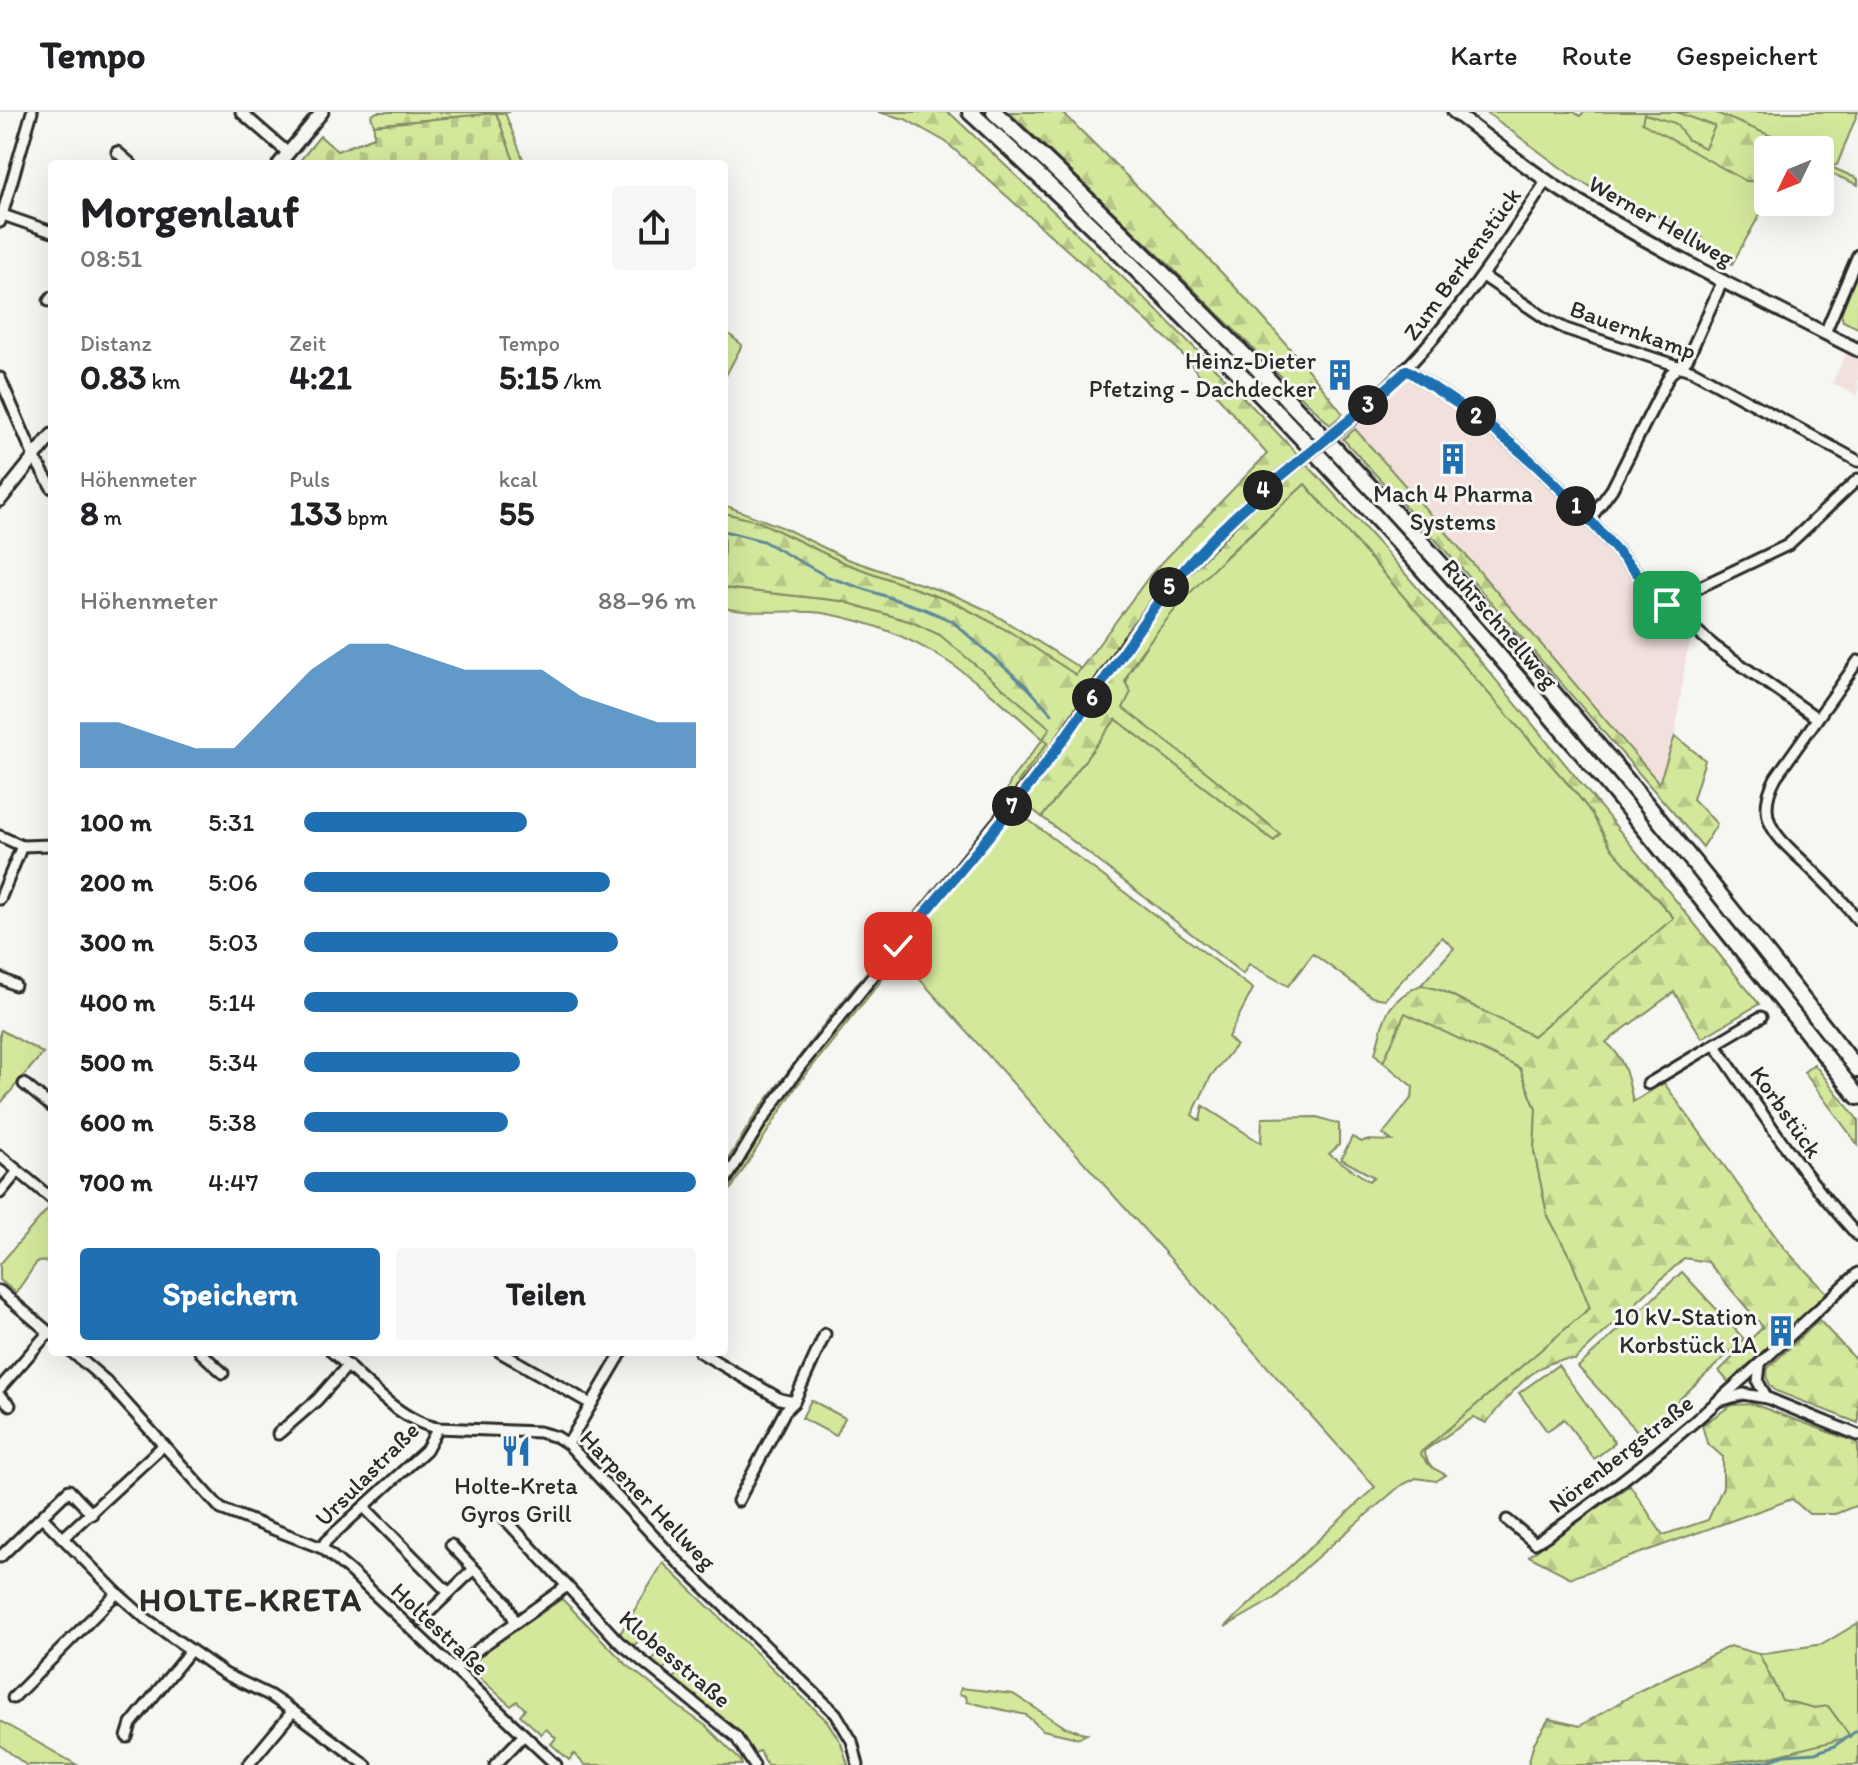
<!DOCTYPE html>
<html lang="de">
<head>
<meta charset="utf-8">
<style>
  body { margin:0; font-family:Itim,sans-serif; background:#f6f6f6; color:#202124; height:100vh; display:flex; flex-direction:column; font-size:30px; white-space:nowrap }
  * { box-sizing:border-box; margin:0 }
  p { font-size:26px; color:#757577 }
  .icon { flex:none; width:44px; height:44px; fill:none; stroke:currentColor; stroke-width:2; stroke-linecap:round; stroke-linejoin:round }
  .map { position:relative; flex:1; overflow:hidden }
  .drawer { position:absolute; left:48px; top:48px; width:680px; height:1196px; display:flex; flex-direction:column; background:#fff; border-radius:8px; box-shadow:0 8px 32px #0002 }
  .drawer>* { flex:none }
  .needle { width:52px; rotate:227deg }
  .fabs { position:absolute; left:1754px; top:24px; display:grid; gap:16px }
  .fabs a { display:grid; place-items:center; width:80px; height:80px; border-radius:8px; background:#fff; box-shadow:0 8px 32px #0002; font-size:40px }
  .pin { position:absolute; display:grid; place-items:center; width:68px; height:68px; color:#fff; margin:-34px; border-radius:16px; box-shadow:0 4px 12px #0006 }
  .km { position:absolute; width:40px; height:40px; margin:-20px; border-radius:50%; background:#222; color:#fff; font-size:22px; line-height:40px; text-align:center }
  .round { display:grid; place-items:center; flex:none; width:84px; height:84px; border-radius:8px; background:#f6f6f6 }
  .headline { display:flex; align-items:center; justify-content:space-between; height:136px; padding:0 32px }
  h1 { font-size:44px; font-weight:700; line-height:60px }
  .metrics { display:grid; grid-template-columns:repeat(3,1fr); gap:12px; height:136px; padding:8px 32px }
  .metrics div { display:grid; align-content:center }
  .metrics b { font-size:34px; font-weight:700 }
  .metrics small { font-size:22px; font-weight:400 }
  .metrics p { font-size:22px }
  .chart { height:224px; padding:16px 32px }
  .chart p { display:flex; justify-content:space-between }
  .chart svg { width:100%; height:144px; margin-top:8px; fill:#1f6fb2; opacity:.7 }
  .button { display:flex; gap:16px; margin-top:auto; padding:16px 32px }
  .button a { flex:1; height:92px; border-radius:8px; background:#1f6fb2; color:#fff; font-size:32px; font-weight:700; line-height:92px; text-align:center }
  .button a+a { background:#f6f6f6; color:#202124 }
  ul { padding:0 32px; list-style:none; font-size:26px }
  li { display:grid; grid-template-columns:128px 96px 1fr; align-items:center; height:60px }
  li i { height:20px; border-radius:10px; background:#1f6fb2 }
  header { display:flex; align-items:center; gap:48px; box-sizing:border-box; height:112px; padding:0 40px; background:#fff; border-bottom:2px solid #e0e0e0 }
  header strong { font-size:38px }
  nav { display:flex; gap:44px; margin-inline-start:auto; font-size:28px }
  .map>svg:first-child { display:block }
</style>
</head>
<body>
<header>
<strong>Tempo</strong>
<nav><a>Karte</a><a>Route</a><a>Gespeichert</a></nav>
</header>
<div class="map">
<svg width="1858" height="1653" viewBox="0 0 1858 1653">
  <defs>
    <pattern id="forest-firs" width="22" height="20" patternUnits="userSpaceOnUse" patternTransform="scale(2)"><rect width="22" height="20" fill="#d4e89c"/><path d="M5 1l3.5 6h-7zM16 11l3.5 6h-7z" fill="#b6c787"/></pattern>
    <pattern id="cemetery-stones" width="16" height="16" patternUnits="userSpaceOnUse" patternTransform="scale(2)"><rect width="16" height="16" fill="#d4e89c"/><path d="M2 7V4a2 2 0 0 1 4 0v3zM10 15v-3a2 2 0 0 1 4 0v3z" fill="#b6c787"/></pattern>
  </defs>
  <rect width="100%" height="100%" fill="#f6f6f2"/>
  <filter id="ink" filterUnits="userSpaceOnUse"><feTurbulence type="fractalNoise" baseFrequency=".0125" numOctaves="2"/><feDisplacementMap in="SourceGraphic" scale="16" xChannelSelector="R" yChannelSelector="G"/><feConvolveMatrix kernelMatrix="1 2 1 2 8 2 1 2 1" color-interpolation-filters="sRGB"/></filter>
  <g filter="url(#ink)">
    <!-- built -->
    <g fill="#f2e0dd">
      <polygon points="1848,238 1858,243 1858,284 1832,271"/>
      <polygon points="1407,258 1517,336 1695,517 1686,544 1675,624 1660,672 1440,413 1349,310"/>
    </g>
    <!-- green -->
    <g fill="#d4e89c" stroke="#808a64" stroke-width="2">
      <polygon points="1486,0 1574,0 1580,4 1584,0 1858,0 1837,53 1829,54 1858,67 1858,73 1826,59 1820,73 1820,38 1768,38 1768,88 1732,152 1699,135 1702,126 1646,98 1644,103 1576,67"/>
      <polygon points="496,1 505,1 525,52 515,52"/>
      <polygon points="1858,159 1858,216 1843,209 1841,202"/>
      <polygon points="724,218 742,233 724,267"/>
      <polygon points="1305,372 1576,681 1592,702 1612,737 1674,806 1533,924 1443,879 1421,873 1454,836 1442,825 1385,887 1372,885 1313,842 1288,874 1249,852 1243,862 1042,705 1116,607 1274,729 1280,722 1209,662 1122,597 1128,562 1148,531 1189,479"/>
      <polygon points="724,393 784,416 847,447 956,484 989,499 1080,556 1076,563 1010,520 955,491 844,451 760,410 724,401"/>
      <path d="M724,476L842,489L912,510L940,523L1051,616L1048,630L1018,670L1022,693L1018,700L1253,877L1228,925L1236,933L1211,964L1192,1003L1200,1009L1203,994L1261,1031L1262,1006L1317,1005L1339,1012V1033L1329,1042L1369,1069L1374,1065L1341,1047L1352,1025L1362,1030L1365,1028L1392,1029L1383,1022L1412,985L1413,975L1383,950L1405,900L1520,956L1536,997L1534,1039L1547,1102L1571,1147L1590,1196L1421,1341L1433,1356L1446,1363L1436,1369L1416,1366L1400,1374L1307,1454L1275,1486L1225,1515L1375,1375L900,845L796,975L724,1088V1054L755,1003L821,916L1000,696L1011,668L1043,627C976,566 921,519 828,502C794,496 758,504 724,496Z"/>
      <polygon points="1,918 43,941 0,992 0,920"/>
      <polygon points="52,1092 52,1149 37,1150 16,1181 0,1168 0,1152"/>
      <polygon points="1682,1160 1744,1227 1641,1323 1578,1255"/>
      <polygon points="1558,1253 1615,1331 1594,1347 1564,1307 1547,1319 1519,1281"/>
      <polygon points="811,1288 845,1306 836,1324 802,1306"/>
      <polygon points="663,1451 827,1609 841,1631 848,1653 767,1653 760,1639 754,1641 734,1617 673,1568 683,1552 672,1545 662,1560 650,1552 659,1539 642,1526 631,1536 618,1525"/>
      <polygon points="562,1487 626,1552 679,1595 706,1614 741,1649 742,1653 585,1653 574,1642 569,1648 551,1632 556,1626 546,1617 541,1622 520,1603 525,1597 517,1589 511,1594 469,1556 483,1541"/>
      <polygon points="1858,1511 1858,1653 1703,1653 1850,1624 1828,1594 1815,1596 1781,1588 1759,1542 1823,1532"/>
      <polygon points="961,1576 1013,1582 1065,1615 1087,1622 1078,1626 1043,1618 1026,1603 967,1590 966,1584 959,1582"/>
      <polygon points="0,1609 77,1653 26,1653 0,1633"/>
    </g>
    <!-- forest -->
    <g fill="url(#forest-firs)" stroke="#808a64" stroke-width="2">
      <polygon points="377,0 510,0 374,13 371,4"/>
      <path d="M878,0H947L953,4C1065,110 1179,216 1285,329C1453,507 1605,701 1759,892L1702,926L1674,880L1606,930C1625,946 1628,966 1633,990L1664,971L1784,1136L1827,1181L1730,1272L1719,1259L1763,1215L1708,1150L1684,1146L1575,1248C1538,1242 1508,1285 1486,1311L1474,1305L1424,1339L1429,1353L1420,1341L1590,1196L1571,1147L1547,1102L1534,1039L1536,997L1520,956L1405,901L1383,950L1375,942C1384,907 1385,889 1421,873L1443,879L1533,924L1674,806L1612,737L1592,702L1576,681L1305,372C1254,418 1202,463 1159,517C1146,533 1131,551 1125,570L1131,580L1123,596L1209,662L1280,722L1274,729L1116,607L1042,705L1024,691L1018,670L1048,630L1043,627L1050,616L940,523L912,510L842,489L724,476V401L760,410L844,451L955,491L1010,520L1076,563L1151,462L1267,342L1175,234L946,30L905,7Z"/>
      <path d="M1009,0H1062C1160,97 1259,192 1343,302L1330,313L1167,151Z"/>
      <polygon points="1676,0 1714,0 1805,38 1768,38 1768,70 1746,69 1642,11 1644,2 1675,11 1688,28 1705,36 1715,14"/>
      <polygon points="1355,317 1440,413 1659,671 1675,624 1705,648 1693,687 1717,712 1703,735 1463,458 1343,327"/>
      <polygon points="1814,952 1858,1008 1858,1033 1804,960"/>
      <path d="M1819,1208L1858,1250V1311L1776,1279C1768,1272 1766,1267 1768,1256Z"/>
      <polygon points="1753,1292 1858,1331 1858,1393 1835,1402 1809,1402 1792,1387 1571,1466 1529,1444 1630,1373 1663,1423 1708,1408 1723,1375 1723,1345 1707,1331 1702,1313 1732,1293"/>
      <polygon points="1730,1534 1759,1542 1782,1588 1815,1596 1828,1594 1850,1625 1771,1645 1703,1653 1528,1653 1534,1631 1549,1607 1580,1614 1639,1579"/>
    </g>
    <!-- cemetery -->
    <polygon fill="url(#cemetery-stones)" stroke="#808a64" stroke-width="2" points="496,1 515,52 301,52 299,50 320,24 337,39 374,25 374,13"/>
    <g fill="none" stroke-linecap="round" stroke-linejoin="round">
      <!-- stream -->
      <g stroke="#5f8999" stroke-width="3">
        <polyline points="724,419 763,429 828,465 924,497 952,509 1027,575 1052,602"/>
        <polyline points="1730,1653 1768,1649 1785,1643 1815,1641 1834,1634 1858,1618"/>
      </g>
      <defs>
        <g id="minor">
          <polyline points="241,0 288,41"/>
          <polyline points="117,40 131,52"/>
          <polyline points="0,102 52,120"/>
          <polyline points="0,110 32,0"/>
          <polyline points="1483,164 1548,208 1566,217 1693,259 1858,349"/>
          <polyline points="49,189 52,185"/>
          <polyline points="1825,221 1858,143"/>
          <path d="M1407,258C1456,290 1503,321 1545,362C1589,403 1625,451 1667,493L1683,483L1788,433L1858,367"/>
          <polyline points="0,266 34,345 52,376"/>
          <path d="M1337,319C1429,247 1484,164 1547,68"/>
          <polyline points="1590,407 1612,377 1670,262 1687,248 1723,168"/>
          <polyline points="1667,493 1714,534 1817,606"/>
          <path d="M1858,549L1776,665C1751,711 1782,728 1812,758C1829,774 1844,790 1858,808"/>
          <polyline points="0,724 22,734 52,733"/>
          <polyline points="0,787 22,734"/>
          <polyline points="0,866 15,873"/>
          <polyline points="1715,932 1761,905"/>
          <polyline points="24,972 52,995"/>
          <path d="M1648,972L1715,932C1760,999 1804,1065 1858,1124"/>
          <polyline points="0,1044 52,1087"/>
          <polyline points="724,1071 761,1010 799,956 1057,636 1127,530 1177,465 1254,386 1287,359"/>
          <polyline points="0,1081 18,1059"/>
          <polyline points="0,1179 52,1223"/>
          <polyline points="72,1240 106,1269 221,1397 322,1436 351,1460 556,1653"/>
          <polyline points="200,1240 223,1261"/>
          <path d="M332,1240C362,1265 400,1310 438,1316L539,1320L557,1325L568,1332L674,1446L836,1602L852,1629L858,1653"/>
          <polyline points="500,1240 591,1292"/>
          <polyline points="700,1240 780,1287 794,1290"/>
          <polyline points="1760,1253 1758,1270 1767,1286"/>
          <polyline points="0,1276 49,1220"/>
          <polyline points="0,1284 10,1293"/>
          <polyline points="1723,1288 1743,1282 1767,1286 1858,1323"/>
          <polyline points="278,1322 317,1288 348,1253"/>
          <polyline points="568,1332 622,1240"/>
          <polyline points="738,1389 785,1299 794,1290 825,1222"/>
          <polyline points="364,1395 449,1481"/>
          <polyline points="42,1405 117,1481 145,1506 225,1562 269,1583 293,1599 366,1653"/>
          <polyline points="505,1407 619,1530 736,1625 754,1653"/>
          <path d="M1507,1408L1535,1431C1563,1414 1589,1394 1615,1374C1701,1309 1778,1234 1858,1161"/>
          <polyline points="63,1426 164,1333"/>
          <polyline points="451,1433 506,1490 515,1510"/>
          <polyline points="322,1436 326,1429 426,1338 438,1316"/>
          <polyline points="0,1445 69,1378 92,1402"/>
          <polyline points="421,1508 474,1457"/>
          <polyline points="455,1557 481,1535 567,1474"/>
          <polyline points="13,1586 117,1481"/>
          <polyline points="127,1625 131,1612 190,1539"/>
          <polyline points="248,1653 293,1599"/>
          <polyline points="495,1653 524,1623"/>
        </g>
        <g id="major">
          <path d="M1454,0C1490,27 1525,55 1562,79C1657,138 1759,188 1858,238"/>
          <polyline points="279,52 322,0"/>
          <polyline points="0,388 52,323"/>
        </g>
        <g id="highway">
          <path d="M970,0C1175,187 1368,389 1548,601C1655,726 1756,856 1858,985"/>
          <path d="M994,0C1181,173 1360,356 1527,550C1641,682 1750,820 1858,958"/>
        </g>
      </defs>
      <!-- minor casing -->
      <use href="#minor" stroke="#2b2b2b" stroke-width="15"/>
      <!-- major casing -->
      <use href="#major" stroke="#2b2b2b" stroke-width="17"/>
      <!-- highway casing -->
      <use href="#highway" stroke="#2b2b2b" stroke-width="20"/>
      <!-- minor -->
      <use href="#minor" stroke="#f6f6f2" stroke-width="9"/>
      <!-- major -->
      <use href="#major" stroke="#f6f6f2" stroke-width="11"/>
      <!-- highway -->
      <use href="#highway" stroke="#f6f6f2" stroke-width="14"/>
      <defs>
        <polyline id="minor-bridge" points="1287,359 1337,319"/>
      </defs>
      <!-- minor-bridge casing -->
      <use href="#minor-bridge" stroke="#2b2b2b" stroke-width="15" stroke-linecap="butt"/>
      <!-- minor-bridge -->
      <use href="#minor-bridge" stroke="#f6f6f2" stroke-width="9"/>
    </g>
  </g>
  <g fill="none" stroke-linecap="round" stroke-linejoin="round" filter="url(#ink)">
    <defs>
      <path id="route" d="M898,834C952,768 1008,704 1058,635C1105,571 1143,502 1197,443C1260,373 1339,322 1407,258C1456,290 1503,321 1545,362C1589,403 1625,451 1667,493"/>
    </defs>
    <!-- route casing -->
    <use href="#route" stroke="#fff" stroke-width="16"/>
    <!-- route -->
    <use href="#route" stroke="#1f6fb2" stroke-width="10"/>
  </g>
  <!-- icons -->
  <defs>
    <symbol id="building-bare" viewBox="-9 -9 18 18"><path d="M-4-6H4V6H1V3H-1V6H-4ZM-2.5-4.3h1.7v1.8h-1.7ZM.8-4.3h1.7v1.8H.8ZM-2.5-1h1.7V.8h-1.7ZM.8-1h1.7V.8H.8Z" fill="#1f6fb2" stroke="#f6f6f2" stroke-width="2.5" paint-order="stroke"/></symbol>
    <symbol id="restaurant-bare" viewBox="-9 -9 18 18"><path d="M-5-6h1v4h1v-4h1v4h1v-4h1v5L-1.5 .5V6h-2V.5L-5-1ZM5-6V6H3V1.5H1.5Q1.5-4 5-6Z" fill="#1f6fb2" stroke="#f6f6f2" stroke-width="2.5" paint-order="stroke"/></symbol>
  </defs>
  <g fill-rule="evenodd">
    <use href="#building-bare" x="1318" y="241" width="44" height="44"/>
    <use href="#building-bare" x="1431" y="325" width="44" height="44"/>
    <use href="#building-bare" x="1759" y="1197" width="44" height="44"/>
    <use href="#restaurant-bare" x="494" y="1317" width="44" height="44"/>
  </g>
  <g text-anchor="middle" stroke-width="6" stroke-linejoin="round" paint-order="stroke">
    <!-- street labels -->
    <g font-size="24" fill="#2b2b2b" stroke="#f6f6f2">
      <text transform="translate(1661 109) rotate(29)" y="8">Werner Hellweg</text>
      <text transform="translate(1462 152) rotate(-54)" y="8">Zum Berkenstück</text>
      <text transform="translate(1633 218) rotate(20)" y="8">Bauernkamp</text>
      <text transform="translate(1500 512) rotate(49)" y="8">Ruhrschnellweg</text>
      <text transform="translate(1786 1000) rotate(55)" y="8">Korbstück</text>
      <text transform="translate(1621 1342) rotate(-38)" y="8">Nörenbergstraße</text>
      <text transform="translate(367 1362) rotate(-45)" y="8">Ursulastraße</text>
      <text transform="translate(648 1388) rotate(46)" y="8">Harpener Hellweg</text>
      <text transform="translate(440 1517) rotate(43)" y="8">Holtestraße</text>
      <text transform="translate(675 1547) rotate(40)" y="8">Klobesstraße</text>
    </g>
    <!-- poi labels -->
    <g font-size="24" fill="#2b2b2b" stroke="#f6f6f2" text-anchor="end">
      <text x="1316" y="257">Heinz-Dieter<tspan x="1316" dy="28">Pfetzing - Dachdecker</tspan></text>
      <text x="1453" y="390" text-anchor="middle">Mach 4 Pharma<tspan x="1453" dy="28">Systems</tspan></text>
      <text x="1757" y="1213">10 kV-Station<tspan x="1757" dy="28">Korbstück 1A</tspan></text>
      <text x="516" y="1382" text-anchor="middle">Holte-Kreta<tspan x="516" dy="28">Gyros Grill</tspan></text>
    </g>
    <!-- district labels -->
    <g font-size="32" font-weight="bold" letter-spacing="2" fill="#2b2b2b" stroke="#f6f6f2">
      <text x="251" y="1499">HOLTE-KRETA</text>
    </g>
  </g>
</svg>
<div class="fabs">
<a><svg class="needle" viewBox="-14 -14 28 28"><path d="M0-13l5 13h-10z" fill="#e53935"/><path d="M0 13l5-13h-10z" fill="#757577"/></svg></a>
</div>
<div class="pin" style="left:1667px;top:493px;background:#1e9e55"><svg class="icon" aria-label="arrive" viewBox="0 0 24 24"><path d="M6 21V4h12l-3 4 3 4H6"/></svg></div>
<div class="pin" style="left:898px;top:834px;background:#d93025"><svg class="icon" aria-label="check" viewBox="0 0 24 24"><path d="M5 12l5 5 9-10"/></svg></div>
<b class="km" style="left:1576px;top:394px">1</b>
<b class="km" style="left:1476px;top:304px">2</b>
<b class="km" style="left:1368px;top:293px">3</b>
<b class="km" style="left:1263px;top:378px">4</b>
<b class="km" style="left:1169px;top:475px">5</b>
<b class="km" style="left:1092px;top:586px">6</b>
<b class="km" style="left:1012px;top:694px">7</b>
<section class="drawer">
<div class="headline"><div><h1>Morgenlauf</h1><p>08:51</p></div><a class="round"><svg class="icon" aria-label="share" viewBox="0 0 24 24"><path d="M12 15V3M7 8l5-5 5 5M5 13v7h14v-7"/></svg></a></div>
<div class="metrics">
<div><p>Distanz</p><b>0.83<small> km</small></b></div>
<div><p>Zeit</p><b>4:21</b></div>
<div><p>Tempo</p><b>5:15<small> /km</small></b></div>
</div>
<div class="metrics">
<div><p>Höhenmeter</p><b>8<small> m</small></b></div>
<div><p>Puls</p><b>133<small> bpm</small></b></div>
<div><p>kcal</p><b>55</b></div>
</div>
<div class="chart"><p><span>Höhenmeter</span>88–96 m</p>
<svg viewBox="0 0 160 44" preserveAspectRatio="none"><path d="M0 44V30L10 30L20 34L30 38L40 38L50 26L60 14L70 6L80 6L90 10L100 14L110 14L120 14L130 22L140 26L150 30L160 30V44z"/></svg>
</div>
<ul>
<li><b>100 m</b>5:31<i style="width:57%"></i></li>
<li><b>200 m</b>5:06<i style="width:78%"></i></li>
<li><b>300 m</b>5:03<i style="width:80%"></i></li>
<li><b>400 m</b>5:14<i style="width:70%"></i></li>
<li><b>500 m</b>5:34<i style="width:55%"></i></li>
<li><b>600 m</b>5:38<i style="width:52%"></i></li>
<li><b>700 m</b>4:47<i style="width:100%"></i></li>
</ul>
<div class="button"><a>Speichern</a><a>Teilen</a></div>
</section>
</div>
</body>
</html>
